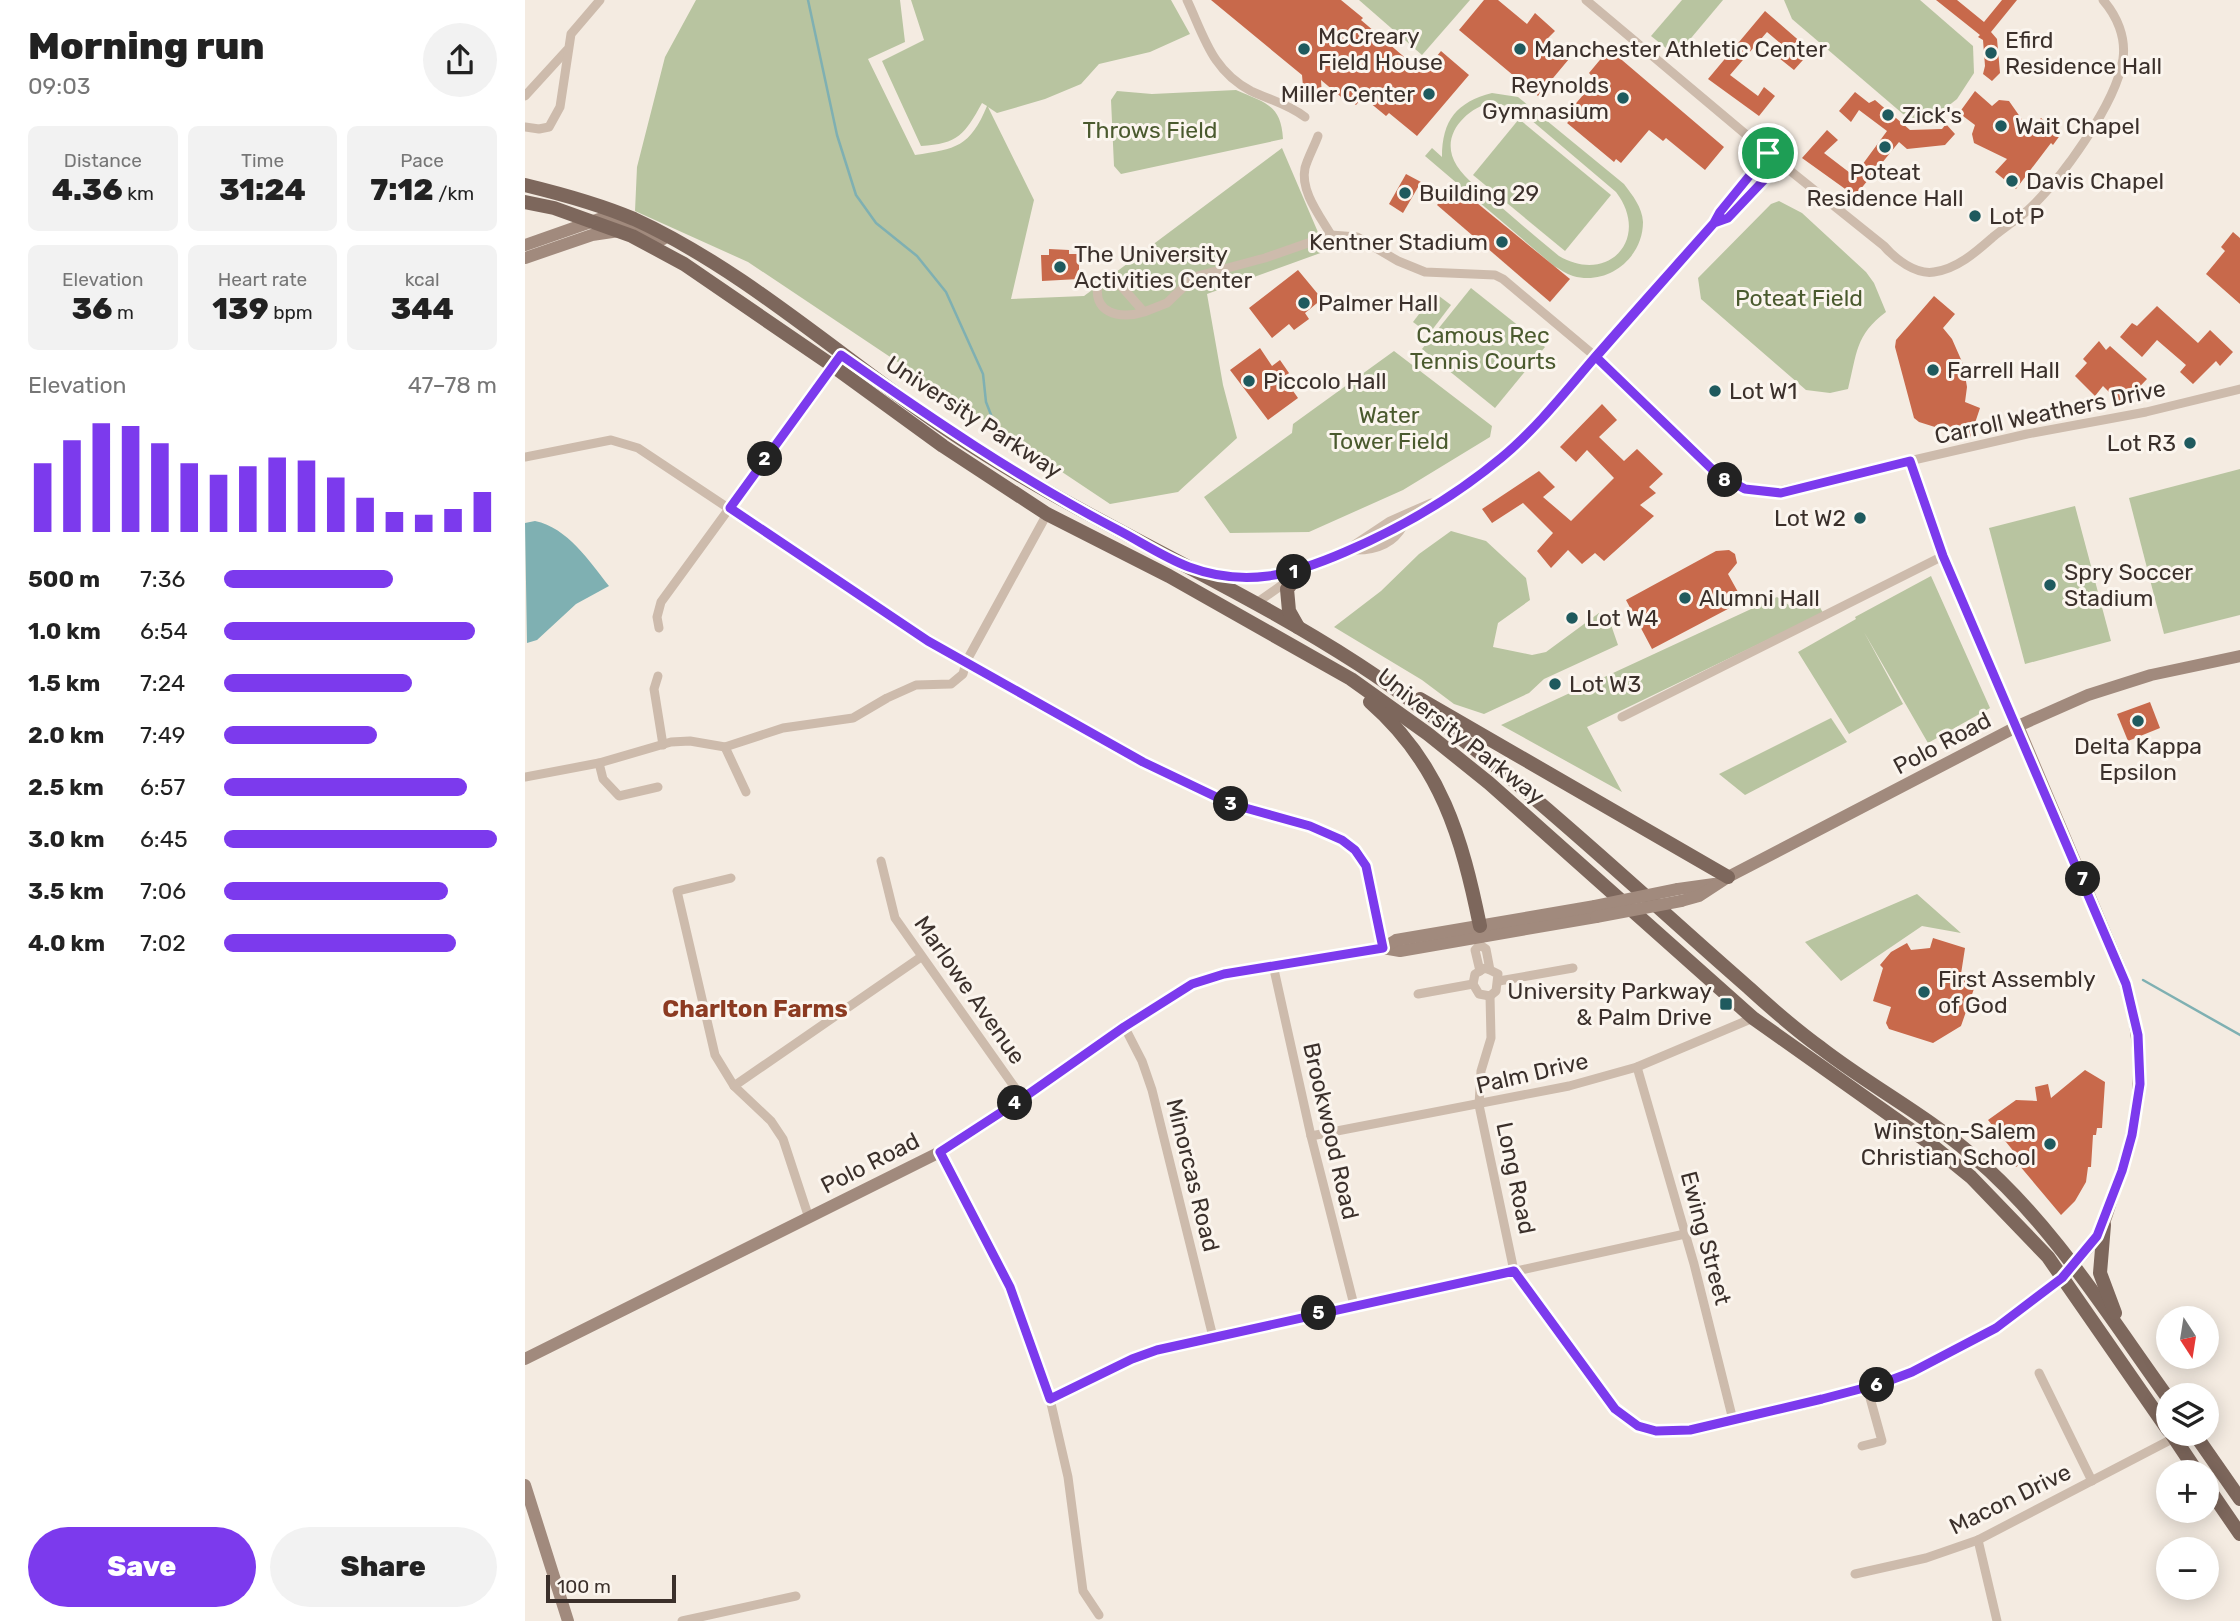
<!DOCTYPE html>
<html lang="en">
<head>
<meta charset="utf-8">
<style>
  body { margin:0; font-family:Rubik,sans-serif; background:#f2f2f2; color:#222; height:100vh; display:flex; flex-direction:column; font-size:26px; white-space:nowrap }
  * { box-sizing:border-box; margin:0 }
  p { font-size:23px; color:#767676 }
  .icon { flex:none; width:38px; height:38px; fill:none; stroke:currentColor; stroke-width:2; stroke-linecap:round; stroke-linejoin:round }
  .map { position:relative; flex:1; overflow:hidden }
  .drawer { display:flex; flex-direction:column; background:#fff; width:525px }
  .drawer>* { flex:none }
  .needle { width:46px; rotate:168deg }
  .buttons { position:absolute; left:1631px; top:1306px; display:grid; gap:14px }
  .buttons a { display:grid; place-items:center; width:63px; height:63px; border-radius:50%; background:#fff; box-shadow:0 4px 18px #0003; font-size:35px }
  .scale { position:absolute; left:21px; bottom:18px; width:130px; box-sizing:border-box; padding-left:7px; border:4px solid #3b302b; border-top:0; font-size:19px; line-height:24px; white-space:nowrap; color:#3b302b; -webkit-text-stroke:5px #fbf5ee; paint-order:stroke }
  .pin { position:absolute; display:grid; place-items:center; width:60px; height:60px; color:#fff; margin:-30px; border:4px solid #fff; border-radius:50%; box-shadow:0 2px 7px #0007 }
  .km { position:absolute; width:35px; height:35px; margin:-18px; border-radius:50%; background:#222; color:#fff; font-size:19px; line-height:35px; text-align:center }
  .round { display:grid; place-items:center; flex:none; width:74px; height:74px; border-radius:37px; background:#f2f2f2 }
  .summary { display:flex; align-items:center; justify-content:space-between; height:119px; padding:0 28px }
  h1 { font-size:38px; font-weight:800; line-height:52px }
  .figures { display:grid; grid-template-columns:repeat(3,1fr); gap:10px; height:119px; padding:7px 28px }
  .figures div { display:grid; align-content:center; border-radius:10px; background:#f2f2f2; text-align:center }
  .figures b { font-size:30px; font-weight:800 }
  .figures small { font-size:19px; font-weight:400 }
  .figures p { font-size:19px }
  .chart { height:196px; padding:14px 28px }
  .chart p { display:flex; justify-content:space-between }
  .chart svg { width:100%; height:126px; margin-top:7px; stroke:#7c3aed; stroke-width:6 }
  .primary-button { display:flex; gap:14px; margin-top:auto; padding:14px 28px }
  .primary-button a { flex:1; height:80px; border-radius:42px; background:#7c3aed; color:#fff; font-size:28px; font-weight:800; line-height:80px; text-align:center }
  .primary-button a+a { background:#f2f2f2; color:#222 }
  ul { padding:0 28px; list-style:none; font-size:23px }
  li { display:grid; grid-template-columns:112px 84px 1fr; align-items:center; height:52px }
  li i { height:18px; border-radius:9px; background:#7c3aed }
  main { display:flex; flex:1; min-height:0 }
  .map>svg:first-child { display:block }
</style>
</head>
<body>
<main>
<section class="drawer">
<div class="summary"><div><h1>Morning run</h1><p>09:03</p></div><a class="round"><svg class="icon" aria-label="share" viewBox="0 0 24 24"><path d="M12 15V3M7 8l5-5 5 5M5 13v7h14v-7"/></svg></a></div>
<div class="figures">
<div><p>Distance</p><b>4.36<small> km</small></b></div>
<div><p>Time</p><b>31:24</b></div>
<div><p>Pace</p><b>7:12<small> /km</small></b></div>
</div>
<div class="figures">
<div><p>Elevation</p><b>36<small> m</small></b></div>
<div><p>Heart rate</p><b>139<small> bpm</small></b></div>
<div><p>kcal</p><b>344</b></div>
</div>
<div class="chart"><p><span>Elevation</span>47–78 m</p>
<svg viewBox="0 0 160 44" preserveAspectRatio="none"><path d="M5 44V20M15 44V12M25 44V6M35 44V7M45 44V13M55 44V20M65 44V24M75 44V21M85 44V18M95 44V19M105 44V25M115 44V32M125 44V37M135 44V38M145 44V36M155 44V30"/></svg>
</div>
<ul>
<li><b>500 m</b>7:36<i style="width:62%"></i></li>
<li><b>1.0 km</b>6:54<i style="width:92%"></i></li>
<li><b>1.5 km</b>7:24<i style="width:69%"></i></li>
<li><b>2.0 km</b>7:49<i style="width:56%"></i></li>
<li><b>2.5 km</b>6:57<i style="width:89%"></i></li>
<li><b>3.0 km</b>6:45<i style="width:100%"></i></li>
<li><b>3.5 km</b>7:06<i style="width:82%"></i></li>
<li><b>4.0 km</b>7:02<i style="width:85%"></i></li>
</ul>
<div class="primary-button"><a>Save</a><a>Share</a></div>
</section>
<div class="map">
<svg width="1715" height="1621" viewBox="0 0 1715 1621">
  <rect width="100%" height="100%" fill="#f4ebe1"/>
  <!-- green -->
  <g fill="#b8c4a0" fill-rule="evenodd">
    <path d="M171,0H375L380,42L343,59L390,155C431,149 445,147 462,106L457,103C440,134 433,144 396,146L357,61L399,40L386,0H646L665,34L625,52L574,64L556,84L520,99L472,113L463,107L509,200L486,299L559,296L757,148L801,251L682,294L698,385L712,438L653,492L585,504L223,262L110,211L112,167L140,57Z"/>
    <polygon points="834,0 945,0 897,55"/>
    <polygon points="1157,0 1198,0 1151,56 1126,36"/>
    <polygon points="1259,0 1395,0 1448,46 1449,73 1432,99 1413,114 1393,120 1378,114 1267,19"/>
    <path d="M711,90C740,103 756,104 758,139L596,174L589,166L586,100L592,91L627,94Z"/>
    <path d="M967,93L993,97L1099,184C1108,196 1117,207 1118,222C1118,258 1083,286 1048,276C1041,274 1035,269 1029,266L900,156L907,148L917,157C917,120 932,102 967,93ZM967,102L988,108L999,114L1091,192C1126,238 1084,285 1034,256C1012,238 990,219 968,200C956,190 941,180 932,166C913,137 940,109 967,102Z"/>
    <polygon points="994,119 1086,195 1040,251 948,175"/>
    <path d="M1254,201L1277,213L1341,272L1349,283L1361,312C1330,335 1332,354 1323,389L1305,393L1281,390L1176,299L1173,278L1246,204Z"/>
    <polygon points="946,288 1020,347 970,408 897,349"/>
    <polygon points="910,293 926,305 904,334 888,322"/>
    <polygon points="869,351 967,426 965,437 878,490 784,532 705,533 679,497 767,433 768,424"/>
    <polygon points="1715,469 1715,615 1639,634 1604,498"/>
    <polygon points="1550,506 1586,641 1500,664 1464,528"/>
    <polygon points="926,531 961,541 1001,578 1005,600 973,623 968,647 1007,655 1021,652 1074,613 1084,619 1093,645 1019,679 1004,693 959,714 929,704 897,680 809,627 856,591 894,554"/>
    <polygon points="1406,576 1465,708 1403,743 1339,632 1378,704 1324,734 1273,652 1331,619 1330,617"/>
    <polygon points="1289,596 1298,613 1062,727 1097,792 976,725 1252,597 1267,607"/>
    <polygon points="1306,718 1322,742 1220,795 1194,774"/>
    <polygon points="1392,894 1436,933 1397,926 1316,981 1280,942"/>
  </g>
  <!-- water -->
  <path fill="#7fb0b2" d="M10,521C43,528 64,561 84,586L51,604L12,640L2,643L0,523Z"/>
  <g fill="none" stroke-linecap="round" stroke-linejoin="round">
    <!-- stream -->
    <g stroke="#7fb0b2" stroke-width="2.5">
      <polyline points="283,0 312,135 331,195 351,223 392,256 421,292 458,374 461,402 470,425"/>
      <polyline points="1618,980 1715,1035"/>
    </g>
  </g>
  <!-- building -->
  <g fill="#c8694b">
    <polygon points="686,0 816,0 838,18 836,20 898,73 916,51 944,75 892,136 864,113 861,116 838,97 831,105 825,100 822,102 796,80 797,97 779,98 777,75"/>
    <polygon points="959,0 973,0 1002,24 1010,13 1030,31 1023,38 1044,59 1013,96 934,30"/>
    <polygon points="1411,0 1432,0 1459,22 1477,0 1492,0 1466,32 1472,39 1475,73 1467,81 1458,74 1460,66 1458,40 1453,37 1455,35"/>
    <polygon points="1240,11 1286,51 1269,70 1254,58 1262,49 1242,32 1205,75 1233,96 1239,87 1250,96 1234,116 1183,79"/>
    <polygon points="1084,49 1199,147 1180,170 1141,138 1138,141 1124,130 1096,163 1091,159 1089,162 1042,123 1045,120 1040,116 1071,80 1064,73"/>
    <polygon points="1450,91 1467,106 1474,100 1484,101 1505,131 1516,118 1536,134 1528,145 1526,143 1491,189 1470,172 1482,159 1449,143 1447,134 1450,125 1434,113"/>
    <polygon points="1330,92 1344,103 1350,100 1385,130 1417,129 1421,124 1430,134 1420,145 1382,149 1374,142 1330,196 1277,158 1302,130 1313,140 1299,153 1329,176 1362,131 1334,110 1326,122 1314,111"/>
    <polygon points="881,174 896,182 878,213 864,204"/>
    <polygon points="930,185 1045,279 1025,302 912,205"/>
    <polygon points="1708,232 1715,238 1715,304 1681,274 1700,251 1696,247"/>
    <polygon points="524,249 544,250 544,254 554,254 554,279 517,281 516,255 524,255"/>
    <polygon points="773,270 797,299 780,313 784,319 769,330 764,324 747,338 724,308"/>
    <polygon points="1409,296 1430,314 1418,328 1427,339 1438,364 1442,387 1440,402 1455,408 1445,438 1394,422 1389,418 1370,347 1371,340"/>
    <polygon points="1632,306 1673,343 1685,330 1708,352 1695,366 1691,361 1668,384 1655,372 1661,365 1632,340 1617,357 1595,337 1607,323 1612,326"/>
    <polygon points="1574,341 1581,350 1585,346 1622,379 1597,405 1578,386 1570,396 1550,376 1562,363 1558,359"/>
    <polygon points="735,348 747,366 755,360 764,373 759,378 773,398 743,420 705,370"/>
    <polygon points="1077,404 1092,420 1074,437 1099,461 1112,449 1138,474 1124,487 1131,493 1115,505 1129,516 1079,561 1070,553 1057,564 1043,550 1026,568 1012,551 1028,533 998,503 967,523 957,509 1014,471 1030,487 1018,497 1046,521 1089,478 1062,450 1051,462 1035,447"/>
    <polygon points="1204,550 1210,554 1212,563 1203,574 1218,601 1127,649 1101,600 1191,551"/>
    <polygon points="1625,702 1635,728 1603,741 1592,714"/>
    <polygon points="1408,938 1440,948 1436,974 1447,975 1451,983 1436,1026 1408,1043 1364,1029 1361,1023 1366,1007 1348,1001 1358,968 1355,965 1366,952 1382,943 1386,950 1405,948"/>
    <polygon points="1560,1070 1580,1082 1577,1128 1572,1128 1571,1135 1568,1135 1566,1167 1563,1167 1561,1182 1550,1201 1536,1215 1494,1165 1491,1167 1484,1159 1490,1153 1463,1120 1491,1100 1512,1101 1510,1087 1523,1084 1526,1098"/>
  </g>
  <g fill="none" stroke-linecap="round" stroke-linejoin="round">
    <!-- minor -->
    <g stroke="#cdbbac" stroke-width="9">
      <path d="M662,0C679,36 687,71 726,91C745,100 763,104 780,117"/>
      <path d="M1061,0L1243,153L1359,246C1370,259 1391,275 1409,272C1432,269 1451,252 1468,237C1479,228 1491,220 1502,211C1536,180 1591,104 1598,59C1601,37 1592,16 1578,0"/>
      <polyline points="0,96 42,50"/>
      <polyline points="0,127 14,129 24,127 35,107 46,34 75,0"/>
      <path d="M793,136C789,147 783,157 780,168C775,191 795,216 806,235"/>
      <polyline points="1189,223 1204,218 1255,163"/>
      <path d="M619,312C595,320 565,313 574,281L589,278L619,312L642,303L669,277L740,258L806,235L832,237L873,261L900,272L970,275L978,279L1071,357L1192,474L1220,489L1245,493L1502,434L1621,412L1715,389"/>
      <polyline points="0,457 86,440 113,448 403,641 618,762 706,804 785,826 817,840 830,850 841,866 858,948"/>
      <polyline points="1385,461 1418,556 1493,726"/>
      <polyline points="829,545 865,521 906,503"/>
      <path d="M831,550C850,550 868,544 878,526"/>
      <path d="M681,571C739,584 771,573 825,550C879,527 928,496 974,459C1011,430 1042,390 1073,355C1111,311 1150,267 1189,223L1195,212L1243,153"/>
      <polyline points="730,604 764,580"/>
      <polyline points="134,628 132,617 136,602 311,362"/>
      <polyline points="133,676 129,689 138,745"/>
      <polyline points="1097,717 1418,556"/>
      <polyline points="200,747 221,792"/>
      <polyline points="74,763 78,779 94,796 133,787"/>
      <polyline points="0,777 74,763 146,742 165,741 200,747 258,728 328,718 362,698 391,685 426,684 438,674 441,662 522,514"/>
      <polyline points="356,861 370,918 498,1099"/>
      <polyline points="206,878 152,891 190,1055 209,1086 246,1121 258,1139 284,1218"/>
      <polyline points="954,939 955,945 950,950 955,971"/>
      <polyline points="955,945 961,949 965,970 973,974 971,991 965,996 954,994 948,984 950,974 960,968 965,970"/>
      <polyline points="748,965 786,1136 829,1305"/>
      <polyline points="974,981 1048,968"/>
      <polyline points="893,994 948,984"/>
      <path d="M965,996L966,1038L956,1071L954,1105L989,1271L1090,1410C1119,1430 1130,1431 1165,1430C1238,1413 1318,1402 1388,1372C1443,1348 1490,1316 1537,1278"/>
      <polyline points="599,1026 617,1061 627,1090 688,1337"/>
      <polyline points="1112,1067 1169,1264 1208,1420"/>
      <polyline points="209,1086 396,957"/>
      <polyline points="786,1136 1044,1086 1112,1067 1228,1018"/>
      <polyline points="415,1152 485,1287 525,1399 543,1477 558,1591 574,1615"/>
      <polyline points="1514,1373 1567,1481"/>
      <polyline points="525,1399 607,1359 632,1350 1160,1234"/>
      <polyline points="1337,1446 1357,1441 1342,1387"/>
      <polyline points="1453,1540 1472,1621"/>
      <polyline points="1330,1574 1401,1558 1453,1540 1649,1438"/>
      <polyline points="157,1621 271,1596"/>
    </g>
    <!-- secondary -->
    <g stroke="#a18a7d" stroke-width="12">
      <polyline points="0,245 80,217 138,239"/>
      <polyline points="0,258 67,235 94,231"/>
      <path d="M1493,726L1595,968C1623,1046 1619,1112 1590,1190C1584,1205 1582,1221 1573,1235C1564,1249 1552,1260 1542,1273"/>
      <polyline points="1153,889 1189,884"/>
      <polyline points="1156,901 1174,896 1203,877 1493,726 1563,695 1626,675 1715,656"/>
      <polyline points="858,948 875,951 1071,917"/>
      <polyline points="0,1359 415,1152 498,1099 599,1026 667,984 699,974 858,948 871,940 1070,906"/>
      <polyline points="0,1485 43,1621"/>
    </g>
    <!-- primary -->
    <g stroke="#7d675c" stroke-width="14">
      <path d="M0,185C37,194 74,204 109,219C221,270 323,364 427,433C557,520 702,579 833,664C971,754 1099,879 1224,988C1247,1009 1271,1030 1296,1048C1345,1086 1401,1115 1448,1156C1527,1223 1583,1315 1643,1398"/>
      <polyline points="0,202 29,208 107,236 159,264 308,366 418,446 522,514 644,576 826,679 903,734 964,783 1228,1018 1403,1142 1446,1177 1523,1257 1643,1430"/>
      <polyline points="773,627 764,611 762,589 777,571"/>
      <polyline points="895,699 1203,877"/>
      <path d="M845,702C916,764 937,838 955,926"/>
      <polyline points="1579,1225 1575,1273 1590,1313"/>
      <polyline points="1646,1433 1672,1472"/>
      <polyline points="1669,1433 1715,1499"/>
      <polyline points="1682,1486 1715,1534"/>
    </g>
    <!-- secondary-bridge -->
    <g stroke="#a18a7d" stroke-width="12">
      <polyline points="1070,906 1153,889"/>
      <polyline points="1071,917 1156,901"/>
    </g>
  </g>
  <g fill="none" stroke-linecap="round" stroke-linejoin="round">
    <defs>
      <path id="route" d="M1243,153L1195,212L1189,223C1150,267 1110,311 1071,356C1041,391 1011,429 976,458C929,497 876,528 820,552C767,575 721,588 664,567C640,558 616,542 593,530C495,479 406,418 316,355L205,508L403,641L618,762L706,804L785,826L817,840L830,850L841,866L858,948L699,974L667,984L599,1027L498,1098L415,1152L485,1287L525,1399L607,1359L632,1350L989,1271L1090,1409L1113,1426L1131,1431L1165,1430L1297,1399L1358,1383L1387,1372L1471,1328L1537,1278L1572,1236L1597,1171L1607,1135L1615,1084L1613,1035L1601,984L1418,556L1385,461L1256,493L1220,489L1192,474L1071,357L1189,223L1203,218L1255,163L1243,153"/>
    </defs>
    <!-- route casing -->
    <use href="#route" stroke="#fff" stroke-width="14"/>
    <!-- route -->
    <use href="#route" stroke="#7c3aed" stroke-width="9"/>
  </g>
  <!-- markers -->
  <g fill="#1f5a5e" stroke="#fbf5ee" stroke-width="2.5">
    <circle cx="779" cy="49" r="7"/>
    <circle cx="995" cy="49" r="7"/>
    <circle cx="1466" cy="53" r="7"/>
    <circle cx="904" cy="94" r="7"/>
    <circle cx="1098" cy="98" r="7"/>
    <circle cx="1363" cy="115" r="7"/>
    <circle cx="1476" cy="126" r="7"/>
    <circle cx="1360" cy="147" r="7"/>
    <circle cx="1487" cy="181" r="7"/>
    <circle cx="880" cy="193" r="7"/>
    <circle cx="1450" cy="216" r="7"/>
    <circle cx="977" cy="242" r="7"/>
    <circle cx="535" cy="267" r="7"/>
    <circle cx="779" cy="303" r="7"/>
    <circle cx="1408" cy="370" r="7"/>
    <circle cx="724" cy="381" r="7"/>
    <circle cx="1190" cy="391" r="7"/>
    <circle cx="1665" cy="443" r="7"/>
    <circle cx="1335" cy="518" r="7"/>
    <circle cx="1525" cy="585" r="7"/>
    <circle cx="1160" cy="598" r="7"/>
    <circle cx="1047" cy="618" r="7"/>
    <circle cx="1030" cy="684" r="7"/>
    <circle cx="1613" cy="721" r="7"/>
    <circle cx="1399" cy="992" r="7"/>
    <rect x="1194" y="997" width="14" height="14" rx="3.5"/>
    <circle cx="1525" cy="1144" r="7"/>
  </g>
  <g text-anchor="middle" stroke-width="6" stroke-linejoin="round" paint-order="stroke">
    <!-- poi labels -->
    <g font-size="23" fill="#3b302b" stroke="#fbf5ee" text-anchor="start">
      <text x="793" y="44">McCreary<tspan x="793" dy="26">Field House</tspan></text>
      <text x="1480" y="48">Efird<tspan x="1480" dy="26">Residence Hall</tspan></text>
      <text x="1009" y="57">Manchester Athletic Center</text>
      <text x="1084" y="93" text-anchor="end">Reynolds<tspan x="1084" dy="26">Gymnasium</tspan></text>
      <text x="890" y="102" text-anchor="end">Miller Center</text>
      <text x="1377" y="123">Zick's</text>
      <text x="1490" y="134">Wait Chapel</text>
      <text x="1360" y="180" text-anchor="middle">Poteat<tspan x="1360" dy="26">Residence Hall</tspan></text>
      <text x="1501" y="189">Davis Chapel</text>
      <text x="894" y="201">Building 29</text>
      <text x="1464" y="224">Lot P</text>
      <text x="963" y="250" text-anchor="end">Kentner Stadium</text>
      <text x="549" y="262">The University<tspan x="549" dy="26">Activities Center</tspan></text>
      <text x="793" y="311">Palmer Hall</text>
      <text x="1422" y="378">Farrell Hall</text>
      <text x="738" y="389">Piccolo Hall</text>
      <text x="1204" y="399">Lot W1</text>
      <text x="1651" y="451" text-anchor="end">Lot R3</text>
      <text x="1321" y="526" text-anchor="end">Lot W2</text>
      <text x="1539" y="580">Spry Soccer<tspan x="1539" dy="26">Stadium</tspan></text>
      <text x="1174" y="606">Alumni Hall</text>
      <text x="1061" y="626">Lot W4</text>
      <text x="1044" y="692">Lot W3</text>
      <text x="1613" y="754" text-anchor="middle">Delta Kappa<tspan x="1613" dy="26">Epsilon</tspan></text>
      <text x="1413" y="987">First Assembly<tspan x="1413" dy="26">of God</tspan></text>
      <text x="1187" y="999" text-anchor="end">University Parkway<tspan x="1187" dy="26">&amp; Palm Drive</tspan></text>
      <text x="1511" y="1139" text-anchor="end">Winston-Salem<tspan x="1511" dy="26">Christian School</tspan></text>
    </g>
    <!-- park labels -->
    <g font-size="23" fill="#4a5a2e" stroke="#fbf5ee">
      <text x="625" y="138">Throws Field</text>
      <text x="1274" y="306">Poteat Field</text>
      <text x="958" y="343">Camous Rec<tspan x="958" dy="26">Tennis Courts</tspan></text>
      <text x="864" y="423">Water<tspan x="864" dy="26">Tower Field</tspan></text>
    </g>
    <!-- street labels -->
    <g font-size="23" fill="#3b302b" stroke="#fbf5ee">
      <text transform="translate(1525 412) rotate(-12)" y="8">Carroll Weathers Drive</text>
      <text transform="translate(449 417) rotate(33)" y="8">University Parkway</text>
      <text transform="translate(936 736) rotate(38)" y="8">University Parkway</text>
      <text transform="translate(1417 743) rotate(-28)" y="8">Polo Road</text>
      <text transform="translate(445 990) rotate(55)" y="8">Marlowe Avenue</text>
      <text transform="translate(1007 1073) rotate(-13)" y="8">Palm Drive</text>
      <text transform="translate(806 1131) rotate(77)" y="8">Brookwood Road</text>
      <text transform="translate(345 1163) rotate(-27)" y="8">Polo Road</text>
      <text transform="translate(668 1175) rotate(76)" y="8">Minorcas Road</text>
      <text transform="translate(991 1178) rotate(78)" y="8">Long Road</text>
      <text transform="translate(1181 1238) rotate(75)" y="8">Ewing Street</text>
      <text transform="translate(1485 1499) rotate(-26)" y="8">Macon Drive</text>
    </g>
    <!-- neighbourhood labels -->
    <g font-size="24" font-weight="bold" fill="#8c3b22" stroke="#fbf5ee">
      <text x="230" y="1017">Charlton Farms</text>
    </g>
  </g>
</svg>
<div class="buttons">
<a><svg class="needle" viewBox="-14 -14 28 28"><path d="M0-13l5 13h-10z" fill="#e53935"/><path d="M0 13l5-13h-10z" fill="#767676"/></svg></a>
<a><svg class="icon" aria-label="layers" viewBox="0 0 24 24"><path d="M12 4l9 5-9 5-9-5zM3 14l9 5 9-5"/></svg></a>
<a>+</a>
<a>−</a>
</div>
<div class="scale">100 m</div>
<div class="pin" style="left:1243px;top:153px;background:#1e9e55"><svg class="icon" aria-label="arrive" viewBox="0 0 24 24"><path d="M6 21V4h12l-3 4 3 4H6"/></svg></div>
<b class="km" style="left:769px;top:572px">1</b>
<b class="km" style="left:240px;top:459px">2</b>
<b class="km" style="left:706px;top:804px">3</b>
<b class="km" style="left:490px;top:1103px">4</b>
<b class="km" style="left:794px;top:1313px">5</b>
<b class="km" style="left:1352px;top:1385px">6</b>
<b class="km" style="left:1558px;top:879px">7</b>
<b class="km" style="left:1200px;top:480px">8</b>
</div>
</main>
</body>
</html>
